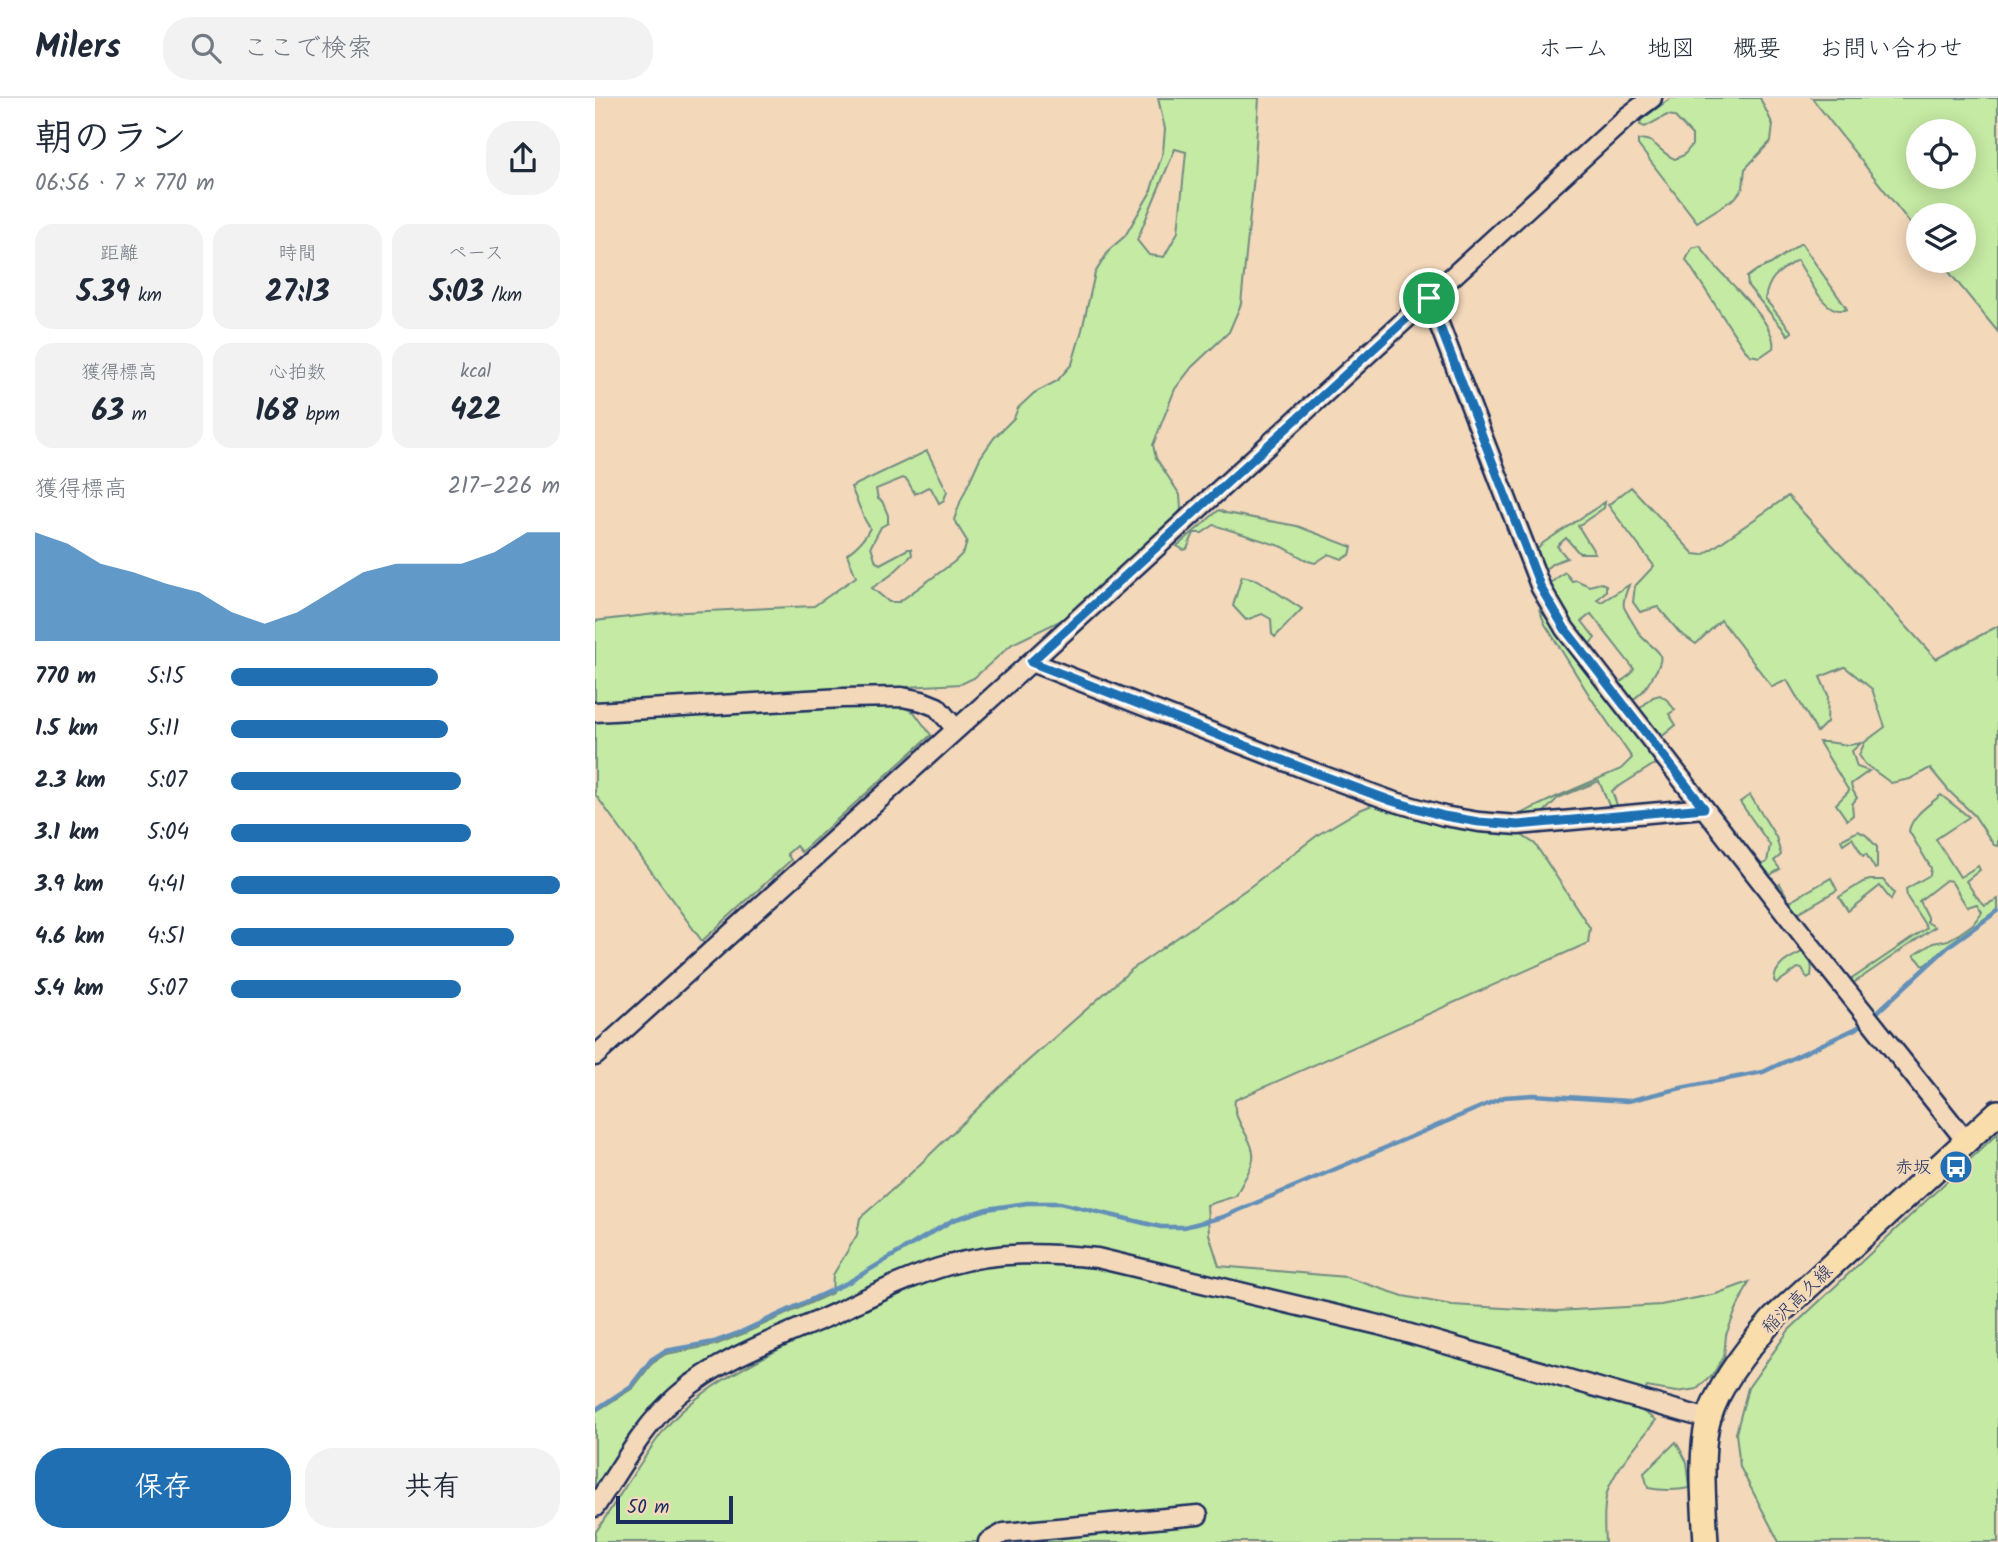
<!DOCTYPE html>
<html lang="ja">
<head>
<meta charset="utf-8">
<style>
  body { margin:0; font-family:Kalam,"Klee One",sans-serif; background:#f2f2f3; color:#1f2937; height:100vh; display:flex; flex-direction:column; font-size:26px; white-space:nowrap }
  * { box-sizing:border-box; margin:0 }
  p { font-size:23px; color:#747a83 }
  .icon { flex:none; width:38px; height:38px; fill:none; stroke:currentColor; stroke-width:2; stroke-linecap:round; stroke-linejoin:round }
  .map { position:relative; flex:1; overflow:hidden }
  .drawer { display:flex; flex-direction:column; background:#fff; width:595px }
  .drawer>* { flex:none }
  .buttons { position:absolute; left:1311px; top:21px; display:grid; gap:14px }
  .buttons a { display:grid; place-items:center; width:70px; height:70px; border-radius:50%; background:#fff; box-shadow:0 4px 18px #0003; font-size:35px }
  .scale { position:absolute; left:21px; bottom:18px; width:117px; box-sizing:border-box; padding-left:7px; border:4px solid #1b2f5e; border-top:0; font-size:19px; line-height:24px; white-space:nowrap; color:#1b2f5e; -webkit-text-stroke:5px #f3d8ba; paint-order:stroke }
  .pin { position:absolute; display:grid; place-items:center; width:60px; height:60px; color:#fff; margin:-30px; border:4px solid #fff; border-radius:50%; box-shadow:0 2px 7px #0007 }
  .round { display:grid; place-items:center; flex:none; width:74px; height:74px; border-radius:28px; background:#f2f2f3 }
  .head { display:flex; align-items:center; justify-content:space-between; height:119px; padding:0 35px }
  h1 { font-size:38px; font-weight:700; line-height:52px }
  .metrics { display:grid; grid-template-columns:repeat(3,1fr); gap:10px; height:119px; padding:7px 35px }
  .metrics div { display:grid; align-content:center; border-radius:18px; background:#f2f2f3; text-align:center }
  .metrics b { font-size:30px; font-weight:700 }
  .metrics small { font-size:19px; font-weight:400 }
  .metrics p { font-size:19px }
  .chart { height:196px; padding:14px 35px }
  .chart p { display:flex; justify-content:space-between }
  .chart svg { width:100%; height:126px; margin-top:7px; fill:#1f6fb2; opacity:.7 }
  .primary-button { display:flex; gap:14px; margin-top:auto; padding:14px 35px }
  .primary-button a { flex:1; height:80px; border-radius:28px; background:#1f6fb2; color:#fff; font-size:28px; font-weight:700; line-height:80px; text-align:center }
  .primary-button a+a { background:#f2f2f3; color:#1f2937 }
  ul { padding:0 35px; list-style:none; font-size:23px }
  li { display:grid; grid-template-columns:112px 84px 1fr; align-items:center; height:52px }
  li i { height:18px; border-radius:9px; background:#1f6fb2 }
  header { display:flex; align-items:center; gap:42px; box-sizing:border-box; height:98px; padding:0 35px; background:#fff; border-bottom:2px solid #e0e1e3 }
  header strong { font-size:33px }
  nav { display:flex; gap:38px; margin-inline-start:auto; font-size:24px }
  .search { width:490px; height:63px; background:#f2f2f3; display:flex; align-items:center; gap:18px; box-sizing:border-box; padding:0 24px; border-radius:28px; color:#747a83; font-size:26px }
  main { display:flex; flex:1; min-height:0 }
  .map>svg:first-child { display:block }
</style>
</head>
<body>
<header>
<strong>Milers</strong>
<div class="search"><svg class="icon" aria-label="search" viewBox="0 0 24 24"><circle cx="10" cy="10" r="6"/><path d="M15 15l6 6"/></svg>ここで検索</div>
<nav><a>ホーム</a><a>地図</a><a>概要</a><a>お問い合わせ</a></nav>
</header>
<main>
<section class="drawer">
<div class="head"><div><h1>朝のラン</h1><p>06:56 · 7 × 770 m</p></div><a class="round"><svg class="icon" aria-label="share" viewBox="0 0 24 24"><path d="M12 15V3M7 8l5-5 5 5M5 13v7h14v-7"/></svg></a></div>
<div class="metrics">
<div><p>距離</p><b>5.39<small> km</small></b></div>
<div><p>時間</p><b>27:13</b></div>
<div><p>ペース</p><b>5:03<small> /km</small></b></div>
</div>
<div class="metrics">
<div><p>獲得標高</p><b>63<small> m</small></b></div>
<div><p>心拍数</p><b>168<small> bpm</small></b></div>
<div><p>kcal</p><b>422</b></div>
</div>
<div class="chart"><p><span>獲得標高</span>217–226 m</p>
<svg viewBox="0 0 160 44" preserveAspectRatio="none"><path d="M0 44V6L10 10L20 17L30 20L40 24L50 27L60 34L70 38L80 34L90 27L100 20L110 17L120 17L130 17L140 13L150 6L160 6V44z"/></svg>
</div>
<ul>
<li><b>770 m</b>5:15<i style="width:63%"></i></li>
<li><b>1.5 km</b>5:11<i style="width:66%"></i></li>
<li><b>2.3 km</b>5:07<i style="width:70%"></i></li>
<li><b>3.1 km</b>5:04<i style="width:73%"></i></li>
<li><b>3.9 km</b>4:41<i style="width:100%"></i></li>
<li><b>4.6 km</b>4:51<i style="width:86%"></i></li>
<li><b>5.4 km</b>5:07<i style="width:70%"></i></li>
</ul>
<div class="primary-button"><a>保存</a><a>共有</a></div>
</section>
<div class="map">
<svg width="1403" height="1444" viewBox="0 0 1403 1444">
  <rect width="100%" height="100%" fill="#f3d8ba"/>
  <filter id="ink" filterUnits="userSpaceOnUse"><feTurbulence type="fractalNoise" baseFrequency=".0143" numOctaves="2"/><feDisplacementMap in="SourceGraphic" scale="14" xChannelSelector="R" yChannelSelector="G"/><feConvolveMatrix kernelMatrix="1 2 1 2 8 2 1 2 1" color-interpolation-filters="sRGB"/></filter>
  <g filter="url(#ink)">
    <!-- green -->
    <g fill="#c5eaa3" stroke="#708c80" stroke-width="2" fill-rule="evenodd">
      <path d="M563,0H664L659,78L646,206L634,234L597,269L580,291L558,347L561,360L585,397L586,411L579,423L471,520L417,546L379,580L366,586L0,606V523L69,515L219,508L261,479L252,456C262,449 270,441 275,430L270,422L256,389L332,353L352,393L349,402L344,405L336,390L333,389L320,396L312,382L308,380L281,391L283,401L287,403L293,417V425L286,429L276,448L281,464L285,466L313,451H316L317,457L296,477L277,490L294,504H304L359,464L369,454L372,443L359,422L366,402L385,360L399,340L419,320L423,310L439,295L462,283L477,266L487,232L500,175L515,151L530,138L555,95L568,54L570,31ZM580,51L591,54L583,134L569,159L554,157L542,142Z"/>
      <path d="M1076,0H1165L1178,27L1176,43L1150,71L1148,90L1140,100L1102,124L1043,47V42C1059,38 1064,55 1080,61L1089,57L1097,47V37L1079,18L1072,17L1050,29L1045,27L1046,22Z"/>
      <path d="M1217,0H1403V234L1345,163H1368V117H1323V135ZM1368,33V79H1323V33Z"/>
      <path d="M1206,145L1252,211C1229,220 1213,177 1202,162C1184,174 1174,178 1170,201L1197,234L1193,237L1153,188L1152,179L1162,172L1176,166Z"/>
      <path d="M1105,148C1110,155 1116,163 1122,170C1136,186 1183,228 1178,250L1165,259L1155,257L1149,251L1091,162L1097,150Z"/>
      <polygon points="1036,389 1099,456 1108,457 1193,398 1341,561 1403,528 1403,748 1399,747 1379,717 1354,693 1335,670 1315,681 1296,685 1270,666 1264,657 1270,644 1290,629 1277,591 1250,569 1225,579 1233,597 1232,624 1222,634 1192,582 1177,589 1126,522 1101,546 1084,534 1063,509 1045,514 1038,504 1040,488 1059,468 1013,407"/>
      <polygon points="1010,404 1009,410 983,428 1000,455 984,455 971,440 962,448 972,460 958,465 952,470 946,469 939,455 948,445"/>
      <polygon points="624,412 631,415 702,428 757,449 755,457 747,461 734,456 720,465 713,463 688,449 619,427 607,435 599,435 592,451 589,452 582,448"/>
      <path d="M970,474L977,483L981,482L994,488L1006,485L1011,487V493L1002,502L1006,504L1034,487C1032,493 1027,502 1029,509C1030,512 1044,535 1046,538C1060,554 1075,552 1058,578C1050,591 1049,594 1036,603L1023,586L1036,576L1039,571L996,516L987,523L1000,540L993,548L971,521L954,486Z"/>
      <polygon points="647,478 663,482 707,511 680,539 677,536 676,521 667,516 651,522 638,508"/>
      <polygon points="944,511 952,520 948,511 963,537 1066,666 1058,667 1017,693 1023,710 1015,710 1004,683 963,700 945,718 937,721 919,719 961,699 1026,671 1037,660 996,600 950,526"/>
      <polygon points="1065,597 1072,602 1080,612 1074,616 1081,627 1065,640 1042,613 1058,599"/>
      <polygon points="298,604 319,614 336,637 206,754 201,748 192,756 196,762 107,843 0,696 0,620"/>
      <polygon points="1231,644 1254,647 1266,645 1257,653 1262,669 1274,673 1256,686 1257,691 1262,700 1257,706 1258,717 1252,722 1241,706 1254,693 1224,644"/>
      <polygon points="1155,697 1181,739 1186,757 1179,763 1185,771 1172,779 1164,768 1172,764 1175,747 1145,704"/>
      <path d="M1346,697L1374,719L1341,741L1365,779L1383,768L1385,772L1371,783L1381,798L1390,807L1403,801V811L1354,846L1329,868L1319,857L1338,845L1353,842L1364,836L1378,826L1387,814L1382,806L1372,809L1356,783L1351,782L1324,803L1332,819V824L1340,829L1257,886L1254,883L1332,830L1312,799L1311,791L1335,777L1336,770L1314,733C1317,717 1334,707 1346,697Z"/>
      <path d="M782,705L923,735L940,746L995,830L993,845L640,1002C636,1023 661,1042 658,1061C657,1071 645,1088 641,1098L612,1107L614,1136L624,1168L751,1179L808,1198L857,1207L961,1213L1066,1207L1121,1196L1154,1184L1141,1212L1131,1237L1129,1259L1118,1276L1102,1291L1081,1294L1052,1289L1042,1310L1061,1322C1046,1342 1019,1371 1012,1395C1008,1410 1009,1429 1010,1444H0V1435C23,1401 44,1365 69,1332C105,1286 178,1255 230,1228L235,1206L133,1253L89,1278L59,1306L0,1391V1314L38,1290L58,1264L71,1256L120,1247L150,1235L237,1195L238,1177L262,1137L265,1120L316,1075L417,977L536,872L656,788L724,736L765,712Z"/>
      <polygon points="1263,733 1271,737 1282,749 1282,770 1280,771 1271,756 1268,758 1257,740 1248,746 1246,742"/>
      <polygon points="1236,780 1242,792 1203,815 1197,814 1181,791 1185,786 1194,802 1197,802"/>
      <polygon points="1275,782 1288,782 1299,795 1296,802 1285,788 1253,813 1244,799 1268,784"/>
      <path d="M1211,852C1216,861 1218,868 1216,878L1212,880L1207,871L1203,870L1182,885L1179,883C1180,865 1197,859 1211,852Z"/>
      <polygon points="1403,1035 1403,1444 1184,1444 1145,1369 1141,1335 1153,1290 1194,1232"/>
      <path d="M1081,1344L1092,1364L1095,1390C1080,1393 1068,1393 1053,1390L1049,1375Z"/>
    </g>
    <g fill="none" stroke-linecap="round" stroke-linejoin="round">
      <!-- stream -->
      <g stroke="#6490b8" stroke-width="4.5">
        <polyline points="1278,918 1355,847 1403,813"/>
        <polyline points="0,1312 36,1288 56,1262 70,1253 119,1244 146,1234 254,1184 358,1122 392,1111 432,1105 465,1105 566,1129 589,1129 628,1119 909,999 939,997 1033,1003 1086,990 1168,974 1262,930 1271,923"/>
      </g>
      <defs>
        <g id="minor">
          <polyline points="834,200 946,490 970,531 1224,858 1371,1043"/>
          <polyline points="436,564 718,674 797,703 849,718 884,724 923,727 1109,710"/>
          <polyline points="0,614 247,600 307,599 327,603 342,609 361,631"/>
          <polyline points="0,958 436,564 1033,18 1057,0"/>
          <path d="M0,1409C25,1371 48,1328 82,1298C124,1261 181,1241 232,1219C270,1201 314,1178 354,1167C402,1153 453,1155 502,1160L784,1227L1113,1321"/>
          <polyline points="393,1444 409,1435 603,1417"/>
        </g>
        <path id="major" d="M1111,1444C1109,1410 1104,1351 1114,1320C1124,1285 1155,1247 1179,1220L1403,1014"/>
      </defs>
      <!-- minor casing -->
      <use href="#minor" stroke="#1b2f5e" stroke-width="23"/>
      <!-- major casing -->
      <use href="#major" stroke="#1b2f5e" stroke-width="28"/>
      <!-- minor -->
      <use href="#minor" stroke="#f3d8ba" stroke-width="18"/>
      <!-- major -->
      <use href="#major" stroke="#f9deab" stroke-width="23"/>
    </g>
  </g>
  <g fill="none" stroke-linecap="round" stroke-linejoin="round" filter="url(#ink)">
    <defs>
      <polygon id="route" points="834,200 946,490 970,531 1109,710 923,727 884,724 849,718 797,703 718,674 436,564"/>
    </defs>
    <!-- route casing -->
    <use href="#route" stroke="#fff" stroke-width="14"/>
    <!-- route -->
    <use href="#route" stroke="#1f6fb2" stroke-width="9"/>
  </g>
  <!-- icons -->
  <defs>
    <symbol id="bus-disc" viewBox="-11 -11 22 22"><circle r="9.5" fill="#1f6fb2" stroke="#f3d8ba"/><path d="M-5-6H5V4H4V6H2V4H-2V6H-4V4H-5ZM-3.5-4V0h7V-4ZM-3.5 1.2v1.5H-2V1.2ZM2 1.2v1.5H3.5V1.2Z" fill="#fff"/></symbol>
  </defs>
  <g fill-rule="evenodd">
    <use href="#bus-disc" x="1342" y="1050" width="38" height="38"/>
  </g>
  <g text-anchor="middle" stroke-width="5" stroke-linejoin="round" paint-order="stroke">
    <!-- poi labels -->
    <g font-size="18" fill="#1b2f5e" stroke="#f3d8ba" text-anchor="end">
      <text x="1336" y="1075">赤坂</text>
    </g>
    <!-- street labels -->
    <g font-size="18" fill="#1b2f5e" stroke="#f3d8ba">
      <text transform="translate(1202 1201) rotate(-44)" y="6">稲沢高久線</text>
    </g>
  </g>
</svg>
<div class="buttons">
<a><svg class="icon" aria-label="locate" viewBox="0 0 24 24"><circle cx="12" cy="12" r="6"/><path d="M12 2v4M12 18v4M2 12h4M18 12h4"/></svg></a>
<a><svg class="icon" aria-label="layers" viewBox="0 0 24 24"><path d="M12 4l9 5-9 5-9-5zM3 14l9 5 9-5"/></svg></a>
</div>
<div class="scale">50 m</div>
<div class="pin" style="left:834px;top:200px;background:#1e9e55"><svg class="icon" aria-label="arrive" viewBox="0 0 24 24"><path d="M6 21V4h12l-3 4 3 4H6"/></svg></div>
</div>
</main>
</body>
</html>
